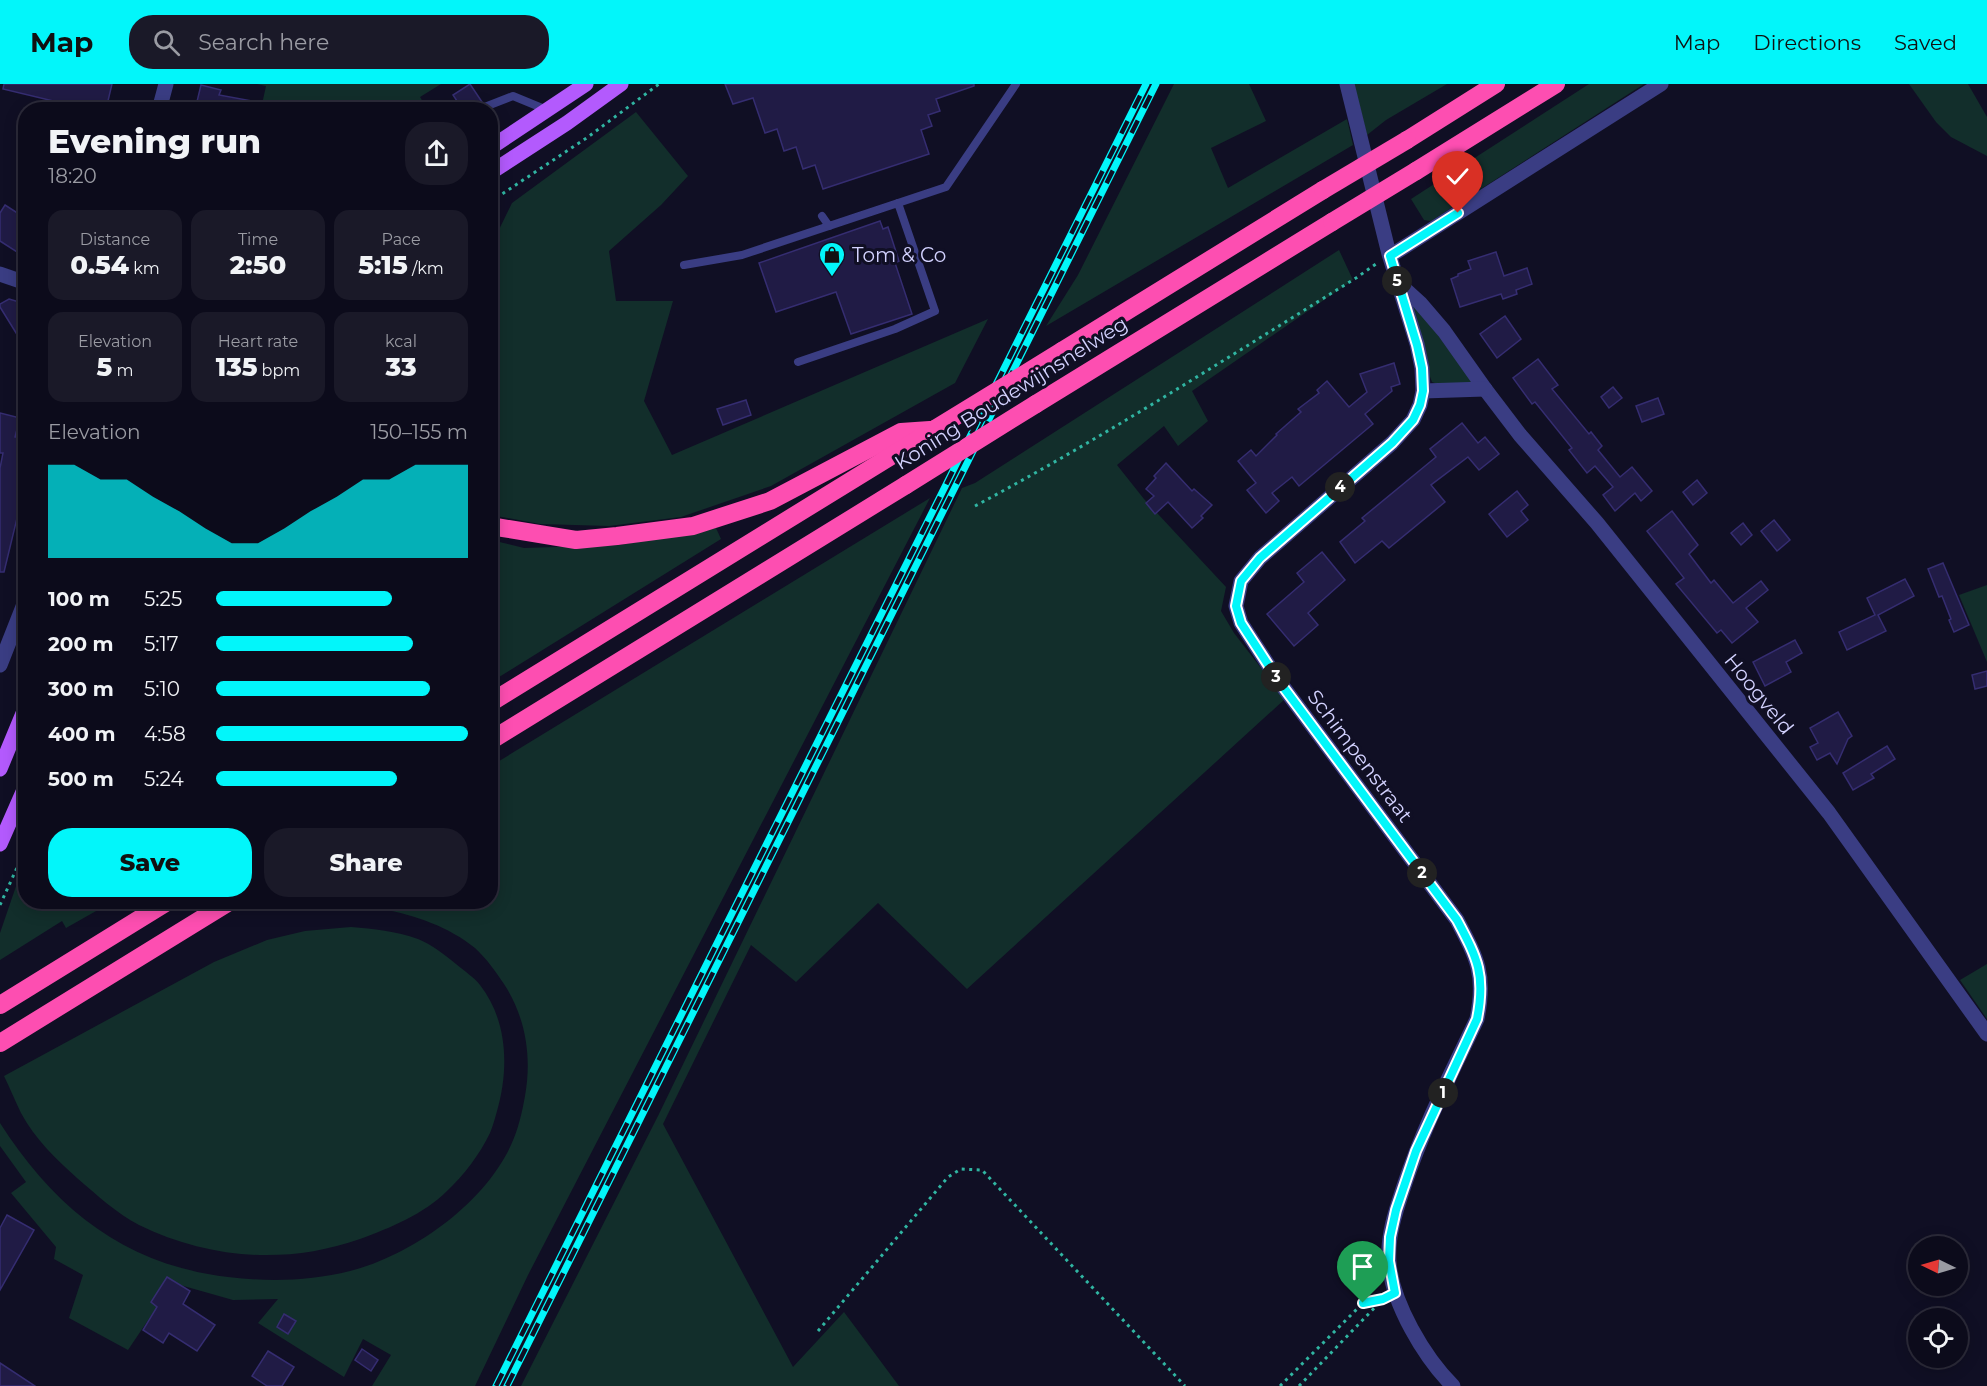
<!DOCTYPE html>
<html lang="en">
<head>
<meta charset="utf-8">
<style>
  body { margin:0; font-family:Montserrat,sans-serif; background:#1a1928; color:#f1f3f6; height:100vh; display:flex; flex-direction:column; font-size:22px; white-space:nowrap }
  * { box-sizing:border-box; margin:0 }
  p { font-size:20px; color:#9a9ba3 }
  .icon { flex:none; width:33px; height:33px; fill:none; stroke:currentColor; stroke-width:2; stroke-linecap:round; stroke-linejoin:round }
  .map { position:relative; flex:1; overflow:hidden }
  .details { position:absolute; left:18px; top:18px; width:480px; height:807px; display:flex; flex-direction:column; background:#0c0b1b; border-radius:24px; box-shadow:0 3px 15px #0003,0 0 0 2px #2c2b3a }
  .details>* { flex:none }
  .needle { width:39px; rotate:275deg }
  .controls { position:absolute; left:1908px; top:1152px; display:grid; gap:12px }
  .controls a { display:grid; place-items:center; width:60px; height:60px; border-radius:50%; background:#0c0b1b; box-shadow:0 3px 15px #0003,0 0 0 2px #2c2b3a; font-size:30px }
  .pin { position:absolute; display:grid; place-items:center; width:51px; height:51px; color:#fff; margin:-62px -26px; border-radius:50% 50% 50% 0; rotate:-45deg; box-shadow:0 0 6px #0007 }
  .pin .icon { rotate:45deg }
  .km { position:absolute; width:30px; height:30px; margin:-15px; border-radius:50%; background:#222; color:#fff; font-size:16px; line-height:30px; text-align:center }
  .round { display:grid; place-items:center; flex:none; width:63px; height:63px; border-radius:24px; background:#1a1928 }
  .overview { display:flex; align-items:center; justify-content:space-between; height:102px; padding:0 30px }
  h1 { font-size:33px; font-weight:800; line-height:45px }
  .stats { display:grid; grid-template-columns:repeat(3,1fr); gap:9px; height:102px; padding:6px 30px }
  .stats div { display:grid; align-content:center; border-radius:15px; background:#1a1928; text-align:center }
  .stats b { font-size:26px; font-weight:800 }
  .stats small { font-size:16px; font-weight:400 }
  .stats p { font-size:16px }
  .chart { height:168px; padding:12px 30px }
  .chart p { display:flex; justify-content:space-between }
  .chart svg { width:100%; height:108px; margin-top:6px; fill:#02f6fa; opacity:.7 }
  .cta { display:flex; gap:12px; margin-top:auto; padding:12px 30px }
  .cta a { flex:1; height:69px; border-radius:24px; background:#02f6fa; color:#111; font-size:24px; font-weight:800; line-height:69px; text-align:center }
  .cta a+a { background:#1a1928; color:#f1f3f6 }
  ul { padding:0 30px; list-style:none; font-size:20px }
  li { display:grid; grid-template-columns:96px 72px 1fr; align-items:center; height:45px }
  li i { height:15px; border-radius:8px; background:#02f6fa }
  header { display:flex; align-items:center; gap:36px; box-sizing:border-box; height:84px; padding:0 30px; background:#02f6fa; color:#111 }
  header strong { font-size:28px }
  nav { display:flex; gap:33px; margin-inline-start:auto; font-size:21px }
  .search { width:420px; height:54px; background:#1a1928; display:flex; align-items:center; gap:15px; box-sizing:border-box; padding:0 21px; border-radius:24px; color:#9a9ba3; font-size:22px }
  .map>svg:first-child { display:block }
</style>
</head>
<body>
<header>
<strong>Map</strong>
<div class="search"><svg class="icon" aria-label="search" viewBox="0 0 24 24"><circle cx="10" cy="10" r="6"/><path d="M15 15l6 6"/></svg>Search here</div>
<nav><a>Map</a><a>Directions</a><a>Saved</a></nav>
</header>
<div class="map">
<svg width="1987" height="1302" viewBox="0 0 1987 1302">
  <rect width="100%" height="100%" fill="#100f24"/>
  <!-- green -->
  <g fill="#122e2b">
    <polygon points="257,0 441,0 420,13 428,26 261,25 266,2"/>
    <polygon points="1174,0 1249,0 1266,37 1211,64 1228,104 1347,35 1353,61 1046,242 1078,191"/>
    <polygon points="1354,0 1447,0 1386,36 1367,51"/>
    <polygon points="1589,0 1644,0 1431,137 1424,136 1411,115"/>
    <polygon points="1909,0 1968,0 1987,33 1987,72 1951,53 1936,38"/>
    <polygon points="636,28 688,92 661,121 609,167 616,217 673,217 644,317 672,371 988,235 955,299 771,402 681,433 609,442 540,440 491,431 491,162 512,119"/>
    <polygon points="1339,166 1353,196 1192,307 1208,337 1178,362 1164,342 1117,381 1144,415 1226,503 1221,527 1234,549 1285,615 967,905 878,819 796,898 751,861 663,1040 793,1283 844,1228 899,1302 521,1302 658,1032 962,404 975,399"/>
    <polygon points="1411,219 1414,219 1472,297 1471,300 1437,300 1432,298 1429,290"/>
    <path d="M930,414L528,1191L475,1302H372L391,1271L363,1255L344,1293L258,1239L278,1215L233,1216L173,1199L128,1266L69,1234L83,1191L54,1175L56,1163L11,1109L26,1098L0,1062V1039C55,1125 125,1181 228,1193C269,1198 310,1197 350,1187C412,1171 484,1120 511,1061C518,1046 522,1029 525,1012C532,973 526,934 504,900C496,888 486,874 475,864C449,843 415,831 382,825C355,819 328,823 301,825L298,818H490L491,682Z"/>
    <polygon points="716,444 721,455 491,598 491,456 524,464 620,461"/>
    <polygon points="1987,501 1987,578 1959,511"/>
    <polygon points="25,776 26,818 112,818 66,844 62,837 0,876 0,849"/>
    <path d="M351,843C373,845 396,847 418,855C431,860 445,871 456,880C464,887 474,893 480,901C508,937 509,985 497,1027C495,1034 493,1042 490,1049C480,1070 464,1091 447,1107C424,1130 390,1144 360,1155C286,1181 209,1175 139,1141C116,1129 97,1111 77,1094C56,1075 35,1055 21,1029C15,1017 10,1004 4,992L214,878L267,856L305,847Z"/>
    <polygon points="1987,880 1987,935 1960,896"/>
  </g>
  <!-- building -->
  <g fill="#201b45" stroke="#352d71" stroke-width="1.5">
    <polygon points="4,0 112,0 107,21 93,17 91,26 3,5"/>
    <polygon points="470,0 482,18 474,21 471,26 463,26 453,11"/>
    <polygon points="725,0 974,0 974,2 936,15 940,27 928,31 932,42 921,46 929,70 823,105 815,81 803,85 796,63 784,67 777,45 765,49 753,14 733,20"/>
    <polygon points="201,1 221,6 219,11 263,19 263,26 195,26"/>
    <polygon points="5,121 19,130 19,135 26,139 26,152 17,168 0,157 0,129"/>
    <polygon points="880,137 883,145 888,143 899,177 895,179 912,230 851,250 836,208 776,228 759,179"/>
    <polygon points="1496,168 1504,192 1527,184 1532,200 1516,206 1517,210 1503,215 1501,210 1460,223 1451,195 1458,192 1458,190 1471,185 1468,177"/>
    <polygon points="9,215 26,220 26,265 0,223 0,220"/>
    <polygon points="1505,232 1521,255 1497,274 1480,250"/>
    <polygon points="1538,275 1558,301 1552,305 1589,350 1591,348 1602,362 1598,366 1620,393 1632,383 1652,407 1641,417 1635,409 1615,427 1603,411 1613,403 1595,382 1587,389 1569,366 1572,364 1535,318 1532,320 1513,294"/>
    <polygon points="1394,279 1400,300 1391,303 1392,307 1365,330 1373,340 1299,402 1292,393 1272,409 1279,417 1266,429 1247,406 1256,399 1238,377 1251,366 1256,372 1277,351 1276,350 1301,328 1298,325 1319,309 1317,306 1327,297 1349,323 1367,308 1360,290"/>
    <polygon points="1613,303 1622,314 1609,324 1601,313"/>
    <polygon points="1658,314 1664,330 1642,338 1636,322"/>
    <polygon points="746,316 751,331 723,341 717,325"/>
    <polygon points="0,329 20,334 15,353 26,355 26,397 4,488 0,488 0,384 3,369 0,369"/>
    <polygon points="1462,339 1478,359 1485,353 1499,370 1479,386 1468,373 1431,401 1445,418 1389,464 1382,457 1355,479 1340,458 1365,437 1362,434 1436,373 1430,365"/>
    <polygon points="1166,379 1192,407 1194,405 1212,421 1201,432 1203,434 1192,444 1168,418 1155,430 1146,419 1154,412 1146,405 1156,394 1154,392"/>
    <polygon points="1697,396 1707,409 1693,421 1683,408"/>
    <polygon points="1517,407 1528,421 1521,427 1528,436 1507,453 1489,430"/>
    <polygon points="1672,427 1698,461 1689,470 1711,499 1714,496 1733,519 1761,497 1768,506 1746,524 1758,538 1732,559 1721,546 1717,549 1676,500 1684,494 1647,447"/>
    <polygon points="1774,436 1790,456 1777,467 1761,447"/>
    <polygon points="1743,439 1752,451 1741,461 1731,449"/>
    <polygon points="1322,468 1345,496 1308,529 1318,541 1294,562 1267,530 1304,498 1297,489"/>
    <polygon points="1943,479 1969,541 1954,548 1949,536 1951,535 1942,512 1939,513 1928,485"/>
    <polygon points="1905,495 1914,512 1878,531 1886,547 1847,566 1839,548 1875,531 1867,514"/>
    <polygon points="1795,556 1802,569 1786,578 1791,588 1765,602 1753,578"/>
    <polygon points="1987,587 1987,602 1975,605 1972,591"/>
    <polygon points="1838,628 1852,652 1848,655 1837,680 1830,669 1817,676 1810,663 1818,659 1810,644"/>
    <polygon points="1887,662 1895,675 1871,690 1874,694 1853,706 1843,689"/>
    <polygon points="7,1131 34,1146 0,1206 0,1144"/>
    <polygon points="167,1193 190,1207 183,1220 215,1241 197,1267 169,1249 163,1259 143,1246 157,1223 151,1218"/>
    <polygon points="284,1230 296,1237 288,1250 277,1243"/>
    <polygon points="362,1265 378,1276 371,1287 355,1276"/>
    <polygon points="268,1267 294,1283 282,1302 267,1302 252,1292"/>
    <polygon points="0,1279 35,1302 0,1302"/>
  </g>
  <g fill="none" stroke-linecap="round" stroke-linejoin="round">
    <!-- path -->
    <g stroke="#30b5a2" stroke-width="3" stroke-dasharray="3 4.5" stroke-linecap="butt">
      <polyline points="490,118 588,53 659,0"/>
      <path d="M975,422C1106,352 1230,272 1356,194L1376,180"/>
      <polyline points="0,821 26,764"/>
      <polyline points="818,1247 948,1093 961,1085 982,1086 1185,1302"/>
      <polyline points="1280,1302 1363,1219 1383,1215"/>
      <polyline points="1299,1302 1382,1216"/>
    </g>
    <!-- service -->
    <g stroke="#3a3d83" stroke-width="8">
      <polyline points="477,26 513,12 547,26"/>
      <polyline points="898,119 946,103 1016,0"/>
      <polyline points="684,181 742,171 829,142"/>
      <polyline points="798,278 895,245 935,227 898,119 829,142 822,132"/>
    </g>
    <!-- minor -->
    <g stroke="#3a3d83" stroke-width="15">
      <path d="M1347,0L1389,170L1417,260L1422,284L1423,307L1420,321L1413,336L1392,359L1260,474L1241,497L1236,522L1241,539L1278,596L1457,836C1477,874 1486,890 1477,935C1451,990 1423,1044 1404,1102C1396,1126 1387,1152 1389,1178C1392,1219 1424,1273 1453,1302"/>
      <polyline points="159,26 166,0"/>
      <polyline points="1390,172 1661,0"/>
      <polyline points="0,190 26,199"/>
      <polyline points="1397,198 1420,219 1444,247 1485,305 1520,351 1597,439 1829,729 1987,950"/>
      <polyline points="1423,307 1485,305"/>
      <polyline points="0,581 26,515"/>
    </g>
    <!-- primary -->
    <g stroke="#b35afd" stroke-width="15">
      <polyline points="490,64 586,0"/>
      <polyline points="490,89 567,39 621,0"/>
      <polyline points="0,685 26,622"/>
      <polyline points="0,760 26,701"/>
    </g>
    <!-- motorway -->
    <g stroke="#fd4eb1" stroke-width="18">
      <polyline points="1407,56 1496,0"/>
      <polyline points="1416,87 1556,0"/>
      <polyline points="1062,267 1323,106"/>
      <polyline points="1036,320 1332,138"/>
      <polyline points="490,442 576,456 617,452 693,442 770,417 901,348 930,346"/>
      <polyline points="490,619 935,345"/>
      <polyline points="490,657 906,401"/>
      <polyline points="0,921 167,818"/>
      <polyline points="0,959 229,818"/>
    </g>
    <defs>
      <g id="rail">
        <polyline points="496,1302 1146,0"/>
        <polyline points="507,1302 1156,0"/>
      </g>
    </defs>
    <!-- rail casing -->
    <use href="#rail" stroke="#02f6fa" stroke-width="7"/>
    <!-- rail -->
    <use href="#rail" stroke="#100f24" stroke-width="4.5" stroke-dasharray="14" stroke-linecap="butt"/>
    <!-- motorway-bridge -->
    <g stroke="#fd4eb1" stroke-width="18">
      <polyline points="1323,106 1407,56"/>
      <polyline points="1332,138 1416,87"/>
      <polyline points="935,345 1062,267"/>
      <polyline points="906,401 1036,320"/>
    </g>
  </g>
  <g fill="none" stroke-linecap="round" stroke-linejoin="round">
    <defs>
      <path id="route" d="M1363,1219L1383,1215L1395,1209L1389,1177L1390,1153L1396,1126L1416,1067L1477,935C1486,890 1477,874 1457,836L1278,596L1241,539L1236,522L1241,497L1260,474L1392,359L1413,336L1420,321L1423,307L1422,284L1417,261L1390,172L1458,129"/>
    </defs>
    <!-- route casing -->
    <use href="#route" stroke="#fff" stroke-width="12"/>
    <!-- route -->
    <use href="#route" stroke="#02f6fa" stroke-width="8"/>
  </g>
  <!-- icons -->
  <defs>
    <symbol id="shop-pin" viewBox="-11 -11 22 30"><path d="M0 17L-7.5 6A9.5 9.5 0 1 1 7.5 6Z" fill="#02f6fa" stroke="#100f24"/><path d="M-5-2.5h2.3a2.7 3.5 0 0 1 5.4 0H5L5.5 6h-11ZM-1.5-2.5h3a1.5 2.3 0 0 0-3 0Z" fill="#111"/></symbol>
  </defs>
  <g fill-rule="evenodd">
    <use href="#shop-pin" x="817" y="156" width="30" height="40"/>
  </g>
  <g text-anchor="middle" stroke-width="6" stroke-linejoin="round" paint-order="stroke">
    <!-- poi labels -->
    <g font-size="20" fill="#d3d2ff" stroke="#100f24" text-anchor="start">
      <text x="852" y="178">Tom &amp; Co</text>
    </g>
    <!-- street labels -->
    <g font-size="20" fill="#d3d2ff" stroke="#100f24">
      <text transform="translate(1011 309) rotate(-32)" y="7">Koning Boudewijnsnelweg</text>
      <text transform="translate(1759 610) rotate(51)" y="7">Hoogveld</text>
      <text transform="translate(1360 672) rotate(53)" y="7">Schimpenstraat</text>
    </g>
  </g>
</svg>
<div class="controls">
<a><svg class="needle" viewBox="-14 -14 28 28"><path d="M0-13l5 13h-10z" fill="#e53935"/><path d="M0 13l5-13h-10z" fill="#9a9ba3"/></svg></a>
<a><svg class="icon" aria-label="locate" viewBox="0 0 24 24"><circle cx="12" cy="12" r="6"/><path d="M12 2v4M12 18v4M2 12h4M18 12h4"/></svg></a>
</div>
<div class="pin" style="left:1363px;top:1219px;background:#1e9e55"><svg class="icon" aria-label="arrive" viewBox="0 0 24 24"><path d="M6 21V4h12l-3 4 3 4H6"/></svg></div>
<div class="pin" style="left:1458px;top:129px;background:#d93025"><svg class="icon" aria-label="check" viewBox="0 0 24 24"><path d="M5 12l5 5 9-10"/></svg></div>
<b class="km" style="left:1443px;top:1009px">1</b>
<b class="km" style="left:1422px;top:789px">2</b>
<b class="km" style="left:1276px;top:593px">3</b>
<b class="km" style="left:1340px;top:403px">4</b>
<b class="km" style="left:1397px;top:197px">5</b>
<section class="details">
<div class="overview"><div><h1>Evening run</h1><p>18:20</p></div><a class="round"><svg class="icon" aria-label="share" viewBox="0 0 24 24"><path d="M12 15V3M7 8l5-5 5 5M5 13v7h14v-7"/></svg></a></div>
<div class="stats">
<div><p>Distance</p><b>0.54<small> km</small></b></div>
<div><p>Time</p><b>2:50</b></div>
<div><p>Pace</p><b>5:15<small> /km</small></b></div>
</div>
<div class="stats">
<div><p>Elevation</p><b>5<small> m</small></b></div>
<div><p>Heart rate</p><b>135<small> bpm</small></b></div>
<div><p>kcal</p><b>33</b></div>
</div>
<div class="chart"><p><span>Elevation</span>150–155 m</p>
<svg viewBox="0 0 160 44" preserveAspectRatio="none"><path d="M0 44V6L10 6L20 12L30 12L40 19L50 25L60 32L70 38L80 38L90 32L100 25L110 19L120 12L130 12L140 6L150 6L160 6V44z"/></svg>
</div>
<ul>
<li><b>100 m</b>5:25<i style="width:70%"></i></li>
<li><b>200 m</b>5:17<i style="width:78%"></i></li>
<li><b>300 m</b>5:10<i style="width:85%"></i></li>
<li><b>400 m</b>4:58<i style="width:100%"></i></li>
<li><b>500 m</b>5:24<i style="width:72%"></i></li>
</ul>
<div class="cta"><a>Save</a><a>Share</a></div>
</section>
</div>
</body>
</html>
